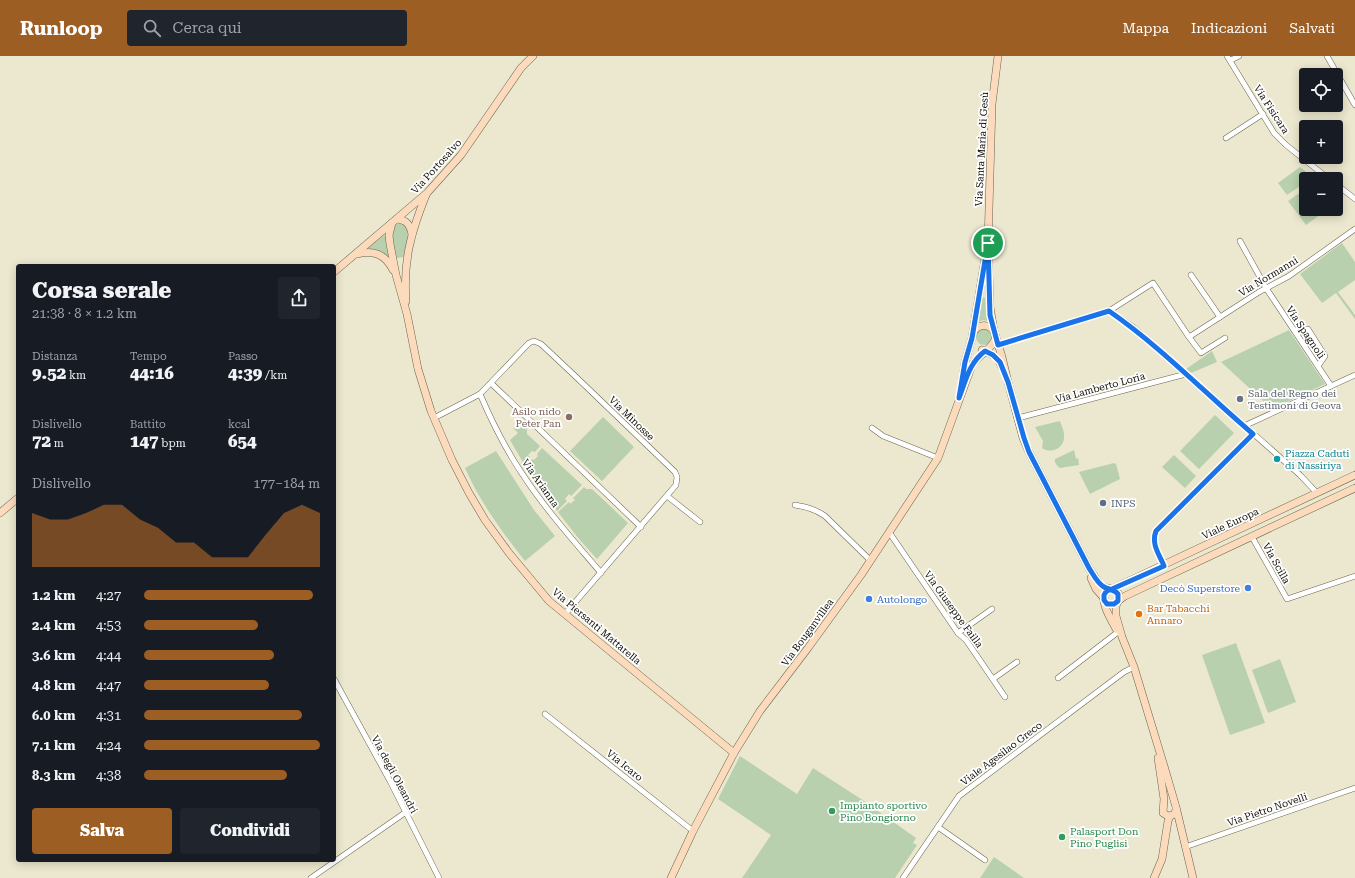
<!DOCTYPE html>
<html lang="it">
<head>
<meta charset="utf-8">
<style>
  body { margin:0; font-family:"Roboto Serif",serif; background:#20242c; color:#f1f3f6; height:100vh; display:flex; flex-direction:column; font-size:15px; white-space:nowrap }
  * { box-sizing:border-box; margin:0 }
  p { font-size:13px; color:#9ea1a6 }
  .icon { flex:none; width:22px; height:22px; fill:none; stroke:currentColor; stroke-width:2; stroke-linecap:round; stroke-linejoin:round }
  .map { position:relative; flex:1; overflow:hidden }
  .drawer { position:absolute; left:16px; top:208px; width:320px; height:598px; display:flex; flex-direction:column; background:#171b24; border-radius:4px; box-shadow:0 2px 10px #0003 }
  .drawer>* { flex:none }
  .tools { position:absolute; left:1299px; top:12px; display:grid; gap:8px }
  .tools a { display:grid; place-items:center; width:44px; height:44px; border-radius:4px; background:#171b24; box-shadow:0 2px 10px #0003; font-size:20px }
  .pin { position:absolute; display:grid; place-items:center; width:34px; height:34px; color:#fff; margin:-17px; border:2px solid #fff; border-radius:50%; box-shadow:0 1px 4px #0007 }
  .round { display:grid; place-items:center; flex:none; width:42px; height:42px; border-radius:4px; background:#20242c }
  .head { display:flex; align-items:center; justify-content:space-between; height:68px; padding:0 16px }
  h1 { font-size:22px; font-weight:800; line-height:30px }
  .figures { display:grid; grid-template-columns:repeat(3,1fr); gap:6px; height:68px; padding:4px 16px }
  .figures div { display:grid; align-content:center }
  .figures b { font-size:17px; font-weight:800 }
  .figures small { font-size:11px; font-weight:400 }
  .figures p { font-size:11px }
  .chart { height:112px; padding:8px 16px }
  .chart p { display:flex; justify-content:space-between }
  .chart svg { width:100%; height:72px; margin-top:4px; fill:#9d5e24; opacity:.7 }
  .cta { display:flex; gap:8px; margin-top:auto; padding:8px 16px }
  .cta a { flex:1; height:46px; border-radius:4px; background:#9d5e24; color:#fff; font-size:16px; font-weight:800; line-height:46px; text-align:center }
  .cta a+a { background:#20242c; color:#f1f3f6 }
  ul { padding:0 16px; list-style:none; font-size:13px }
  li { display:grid; grid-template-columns:64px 48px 1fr; align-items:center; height:30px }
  li i { height:10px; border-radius:5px; background:#9d5e24 }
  header { display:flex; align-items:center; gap:24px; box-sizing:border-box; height:56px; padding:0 20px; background:#9d5e24; color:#fff }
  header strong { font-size:19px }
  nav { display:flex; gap:22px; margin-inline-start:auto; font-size:14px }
  .search { width:280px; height:36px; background:#20242c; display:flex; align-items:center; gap:10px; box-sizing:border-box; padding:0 14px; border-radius:4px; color:#9ea1a6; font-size:15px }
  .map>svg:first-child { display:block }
</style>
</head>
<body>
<header>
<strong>Runloop</strong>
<div class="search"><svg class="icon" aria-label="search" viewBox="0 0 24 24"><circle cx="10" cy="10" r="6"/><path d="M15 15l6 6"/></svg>Cerca qui</div>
<nav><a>Mappa</a><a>Indicazioni</a><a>Salvati</a></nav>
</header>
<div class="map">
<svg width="1355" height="822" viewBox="0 0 1355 822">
  <rect width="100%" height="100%" fill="#ece8cf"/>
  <!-- green -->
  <g fill="#b8d0ae">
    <polygon points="1300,111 1313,121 1310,123 1306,123 1306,126 1287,139 1278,127"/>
    <polygon points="1304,134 1306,134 1306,153 1328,153 1306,169 1288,145"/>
    <path d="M403,166C411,178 409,189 403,201L397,202L395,200L392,182L395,169Z"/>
    <polygon points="384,179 386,179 390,203 385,199 368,192"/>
    <polygon points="1342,187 1355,206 1355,224 1338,236 1355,259 1355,263 1336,237 1322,247 1300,218"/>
    <polygon points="983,241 985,242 988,265 983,264 979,266"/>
    <circle cx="984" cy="281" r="8"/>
    <polygon points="1289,274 1325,328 1272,353 1221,306"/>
    <polygon points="1212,295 1217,306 1191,317 1186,313"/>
    <polygon points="1215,359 1234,377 1199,413 1180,395"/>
    <polygon points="603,361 634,391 602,425 570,395"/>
    <polygon points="521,365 527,371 527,378 540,390 535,396 532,395 528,399 530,401 524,408 510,384 518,377 513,372"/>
    <path d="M1060,365C1061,369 1064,374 1064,378C1066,391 1052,399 1042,392L1043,385L1035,371Z"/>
    <polygon points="542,392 582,429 571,440 569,438 565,443 567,445 557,455 525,410 532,403 534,404 538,400 537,398"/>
    <path d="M1074,394L1076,403L1078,402L1079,409L1060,412C1057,410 1054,406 1055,403Z"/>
    <path d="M496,395L534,454L555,480L525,505C502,476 480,446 465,412Z"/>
    <polygon points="1174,399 1196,420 1185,432 1162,411"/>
    <polygon points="1114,407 1116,408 1120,423 1090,438 1079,416"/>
    <polygon points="584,431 586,433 592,433 628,467 597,503 579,483 558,456 569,446 570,448 575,444 573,442"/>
    <polygon points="1236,587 1265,667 1230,679 1202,599"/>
    <polygon points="1280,603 1296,646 1268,657 1252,614"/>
    <polygon points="740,700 797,738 813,712 861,743 916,782 913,787 917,789 895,822 742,822 771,779 718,743"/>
    <polygon points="994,801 1024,822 980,822"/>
  </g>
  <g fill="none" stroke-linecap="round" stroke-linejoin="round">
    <defs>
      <g id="street">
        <polyline points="1227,0 1274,77 1286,89 1329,123"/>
        <polyline points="1327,0 1355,49"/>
        <polyline points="1231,4 1239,0"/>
        <polyline points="1226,82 1263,58"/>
        <polyline points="1336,128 1355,143"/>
        <polyline points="1240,185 1266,232 1331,330"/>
        <polyline points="1191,219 1220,261"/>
        <polyline points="1109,255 1133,271 1158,293 1300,419 1317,437"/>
        <polyline points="1294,274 1308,273 1325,300 1318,310"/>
        <polyline points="1189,281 1259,236 1289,220 1355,173"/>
        <polyline points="999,289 1109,255 1153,227 1189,281 1201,297 1225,282"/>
        <polyline points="491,327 641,471"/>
        <path d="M480,338C492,366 506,394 523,419C546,454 574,485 601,517"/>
        <polyline points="434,362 480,338 529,287 534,285 541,288 573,318 675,416 677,421 676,429 565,558"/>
        <polyline points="1018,362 1186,318"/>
        <polyline points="1244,370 1355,319"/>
        <polyline points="872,372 883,380 938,402"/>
        <polyline points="667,440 700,466"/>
        <path d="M795,449C806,451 815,453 825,460L870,504"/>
        <polyline points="889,476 958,577 966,584 1005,641"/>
        <polyline points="1252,481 1287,543 1355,520"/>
        <path d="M1164,510C1159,498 1151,488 1156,475L1253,378"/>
        <polyline points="958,577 992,553"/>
        <polyline points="1058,622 1118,576"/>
        <polyline points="334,623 390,725 439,822"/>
        <polyline points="993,623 1017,606"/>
        <polyline points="545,658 693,775"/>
        <polyline points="938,771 985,804"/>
        <polyline points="1185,791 1355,732"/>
        <polyline points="311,822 406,756"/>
        <polyline points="903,822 959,740 1124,616 1134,611"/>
      </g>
      <g id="secondary">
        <polyline points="998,0 992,48 988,187 990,251 994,275 1002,301 1008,326 1023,382 1029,396 1089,512 1100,529 1104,531 1115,534 1118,537 1119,542 1116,550 1116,560 1122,581 1134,611 1164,710 1176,751 1193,822"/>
        <path d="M397,163C407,164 410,169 412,178"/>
        <polyline points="392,167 389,179 390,188 396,219 407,258 418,313 431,355 452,404 469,437 485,464 509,497 549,545 734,697"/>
        <path d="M357,198C374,194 385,198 393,214"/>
        <polyline points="334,216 427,137 461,99 521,12 533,0"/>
        <path d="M406,245C403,205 411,176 426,139"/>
        <path d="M973,277C978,268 987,267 994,275"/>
        <polyline points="982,294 997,301 1002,311"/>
        <polyline points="962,326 965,306 972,282 985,203"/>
        <polyline points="0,457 18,442"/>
        <polyline points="1091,522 1096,533 1104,542"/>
        <path d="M1110,533L1105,536C1100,547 1111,563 1116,573"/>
        <polyline points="1112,533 1355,419"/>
        <polyline points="1118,545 1125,540 1355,432"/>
        <path d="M1158,702L1164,743L1163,757L1168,760C1173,760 1176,757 1176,753"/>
        <path d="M671,822L693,775L734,697L760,655L808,592L861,519L938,402L972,309C979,298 994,292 996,281"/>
        <polyline points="1154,822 1162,803 1168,765 1170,760"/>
      </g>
    </defs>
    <!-- street casing -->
    <use href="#street" stroke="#68644e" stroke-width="6"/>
    <!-- secondary casing -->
    <use href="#secondary" stroke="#68644e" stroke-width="8"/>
    <!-- street -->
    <use href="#street" stroke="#fff" stroke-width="5"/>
    <!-- secondary -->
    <use href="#secondary" stroke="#fcdabc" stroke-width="7"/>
  </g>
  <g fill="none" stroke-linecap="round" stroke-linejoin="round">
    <defs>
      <path id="route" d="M988,187L972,282L965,306L959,342C966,324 969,307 985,295L993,299L1000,306L1008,326L1024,382L1029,396L1089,512C1093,518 1097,527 1104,531C1109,534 1114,533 1118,538V545L1114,548H1107L1104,544V539C1106,535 1108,533 1112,533L1164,510C1159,498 1151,488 1156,475L1253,378C1205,337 1161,291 1109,255L998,289L990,259L988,187"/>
    </defs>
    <!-- route casing -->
    <use href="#route" stroke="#fff" stroke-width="8"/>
    <!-- route -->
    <use href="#route" stroke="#1a73e8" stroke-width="5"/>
  </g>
  <!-- markers -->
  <circle fill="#6b7280" stroke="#fff" stroke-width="1.5" cx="1240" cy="343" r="4"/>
  <circle fill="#8d6e63" stroke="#fff" stroke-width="1.5" cx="569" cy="361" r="4"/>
  <circle fill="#0f9aa8" stroke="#fff" stroke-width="1.5" cx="1277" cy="403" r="4"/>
  <circle fill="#5c6f8a" stroke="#fff" stroke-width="1.5" cx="1103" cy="447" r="4"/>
  <g fill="#3f7fe0" stroke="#fff" stroke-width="1.5">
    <circle cx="1248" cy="532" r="4"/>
    <circle cx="869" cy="543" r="4"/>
  </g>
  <circle fill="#e8710a" stroke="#fff" stroke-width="1.5" cx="1139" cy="558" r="4"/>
  <g fill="#2e9e5b" stroke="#fff" stroke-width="1.5">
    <circle cx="832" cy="755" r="4"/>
    <circle cx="1062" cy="781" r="4"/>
  </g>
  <g text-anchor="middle" stroke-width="3.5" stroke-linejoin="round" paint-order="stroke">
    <!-- street labels -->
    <g font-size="10" fill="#100e06" stroke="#fff">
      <text transform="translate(1272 53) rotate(57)" y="4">Via Fisicara</text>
      <text transform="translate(981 93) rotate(-87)" y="4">Via Santa Maria di Gesù</text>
      <text transform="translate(436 110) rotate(-48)" y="4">Via Portosalvo</text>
      <text transform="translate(1268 220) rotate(-31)" y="4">Via Normanni</text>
      <text transform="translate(1306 276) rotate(56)" y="4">Via Spagnoli</text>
      <text transform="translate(1100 331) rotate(-15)" y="4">Via Lamberto Loria</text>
      <text transform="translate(632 362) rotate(44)" y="4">Via Minosse</text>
      <text transform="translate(541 427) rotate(55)" y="4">Via Arianna</text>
      <text transform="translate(1230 467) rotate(-25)" y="4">Viale Europa</text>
      <text transform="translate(1277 507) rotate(61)" y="4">Via Scilla</text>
      <text transform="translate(954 553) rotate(54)" y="4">Via Giuseppe Failla</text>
      <text transform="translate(597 570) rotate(40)" y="4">Via Piersanti Mattarella</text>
      <text transform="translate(807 576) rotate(-54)" y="4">Via Bouganvillea</text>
      <text transform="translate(1001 697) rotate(-37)" y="4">Viale Agesilao Greco</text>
      <text transform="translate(625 709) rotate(39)" y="4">Via Icaro</text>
      <text transform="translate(395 718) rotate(62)" y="4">Via degli Oleandri</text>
      <text transform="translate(1267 753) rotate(-19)" y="4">Via Pietro Novelli</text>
    </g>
    <!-- worship labels -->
    <g font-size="10" fill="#5b616d" stroke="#fff" text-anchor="start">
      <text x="1248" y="341">Sala del Regno dei<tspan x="1248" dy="12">Testimoni di Geova</tspan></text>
    </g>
    <!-- education labels -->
    <g font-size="10" fill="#785e54" stroke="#fff" text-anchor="end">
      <text x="561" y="359">Asilo nido<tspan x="561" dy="12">Peter Pan</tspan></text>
    </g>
    <!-- culture labels -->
    <g font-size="10" fill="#0d838f" stroke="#fff" text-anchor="start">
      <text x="1285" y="401">Piazza Caduti<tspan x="1285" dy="12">di Nassiriya</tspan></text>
    </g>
    <!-- service labels -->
    <g font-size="10" fill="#4e5e75" stroke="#fff" text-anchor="start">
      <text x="1111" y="451">INPS</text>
    </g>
    <!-- shop labels -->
    <g font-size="10" fill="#366cbe" stroke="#fff" text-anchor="end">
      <text x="1240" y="536">Decò Superstore</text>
      <text x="877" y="547" text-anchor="start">Autolongo</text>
    </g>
    <!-- food labels -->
    <g font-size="10" fill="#c56008" stroke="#fff" text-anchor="start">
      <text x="1147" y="556">Bar Tabacchi<tspan x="1147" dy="12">Annaro</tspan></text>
    </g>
    <!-- leisure labels -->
    <g font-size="10" fill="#27864d" stroke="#fff" text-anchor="start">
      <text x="840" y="753">Impianto sportivo<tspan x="840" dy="12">Pino Bongiorno</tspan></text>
      <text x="1070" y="779">Palasport Don<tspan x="1070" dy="12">Pino Puglisi</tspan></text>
    </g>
  </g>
</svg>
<div class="tools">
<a><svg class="icon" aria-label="locate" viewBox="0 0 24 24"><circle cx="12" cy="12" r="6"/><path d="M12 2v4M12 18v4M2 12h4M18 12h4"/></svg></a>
<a>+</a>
<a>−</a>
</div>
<div class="pin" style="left:988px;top:187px;background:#1e9e55"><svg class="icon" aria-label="arrive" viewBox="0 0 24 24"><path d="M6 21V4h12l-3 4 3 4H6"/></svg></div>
<section class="drawer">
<div class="head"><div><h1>Corsa serale</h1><p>21:38 · 8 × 1.2 km</p></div><a class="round"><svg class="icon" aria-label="share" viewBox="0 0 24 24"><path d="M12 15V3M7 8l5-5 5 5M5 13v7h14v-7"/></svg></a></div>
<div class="figures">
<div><p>Distanza</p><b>9.52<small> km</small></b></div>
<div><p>Tempo</p><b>44:16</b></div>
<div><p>Passo</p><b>4:39<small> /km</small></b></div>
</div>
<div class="figures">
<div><p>Dislivello</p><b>72<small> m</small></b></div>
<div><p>Battito</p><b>147<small> bpm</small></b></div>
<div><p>kcal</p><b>654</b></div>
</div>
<div class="chart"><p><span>Dislivello</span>177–184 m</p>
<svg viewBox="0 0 160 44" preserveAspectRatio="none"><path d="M0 44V11L10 15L20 15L30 11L40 6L50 6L60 15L70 20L80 29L90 29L100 38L110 38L120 38L130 24L140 11L150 6L160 11V44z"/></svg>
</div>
<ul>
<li><b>1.2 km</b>4:27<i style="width:96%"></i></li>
<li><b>2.4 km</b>4:53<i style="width:65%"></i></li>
<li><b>3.6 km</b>4:44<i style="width:74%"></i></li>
<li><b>4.8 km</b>4:47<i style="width:71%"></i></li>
<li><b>6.0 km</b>4:31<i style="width:90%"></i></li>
<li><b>7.1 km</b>4:24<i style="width:100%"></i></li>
<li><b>8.3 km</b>4:38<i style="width:81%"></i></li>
</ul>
<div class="cta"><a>Salva</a><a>Condividi</a></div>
</section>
</div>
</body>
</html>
